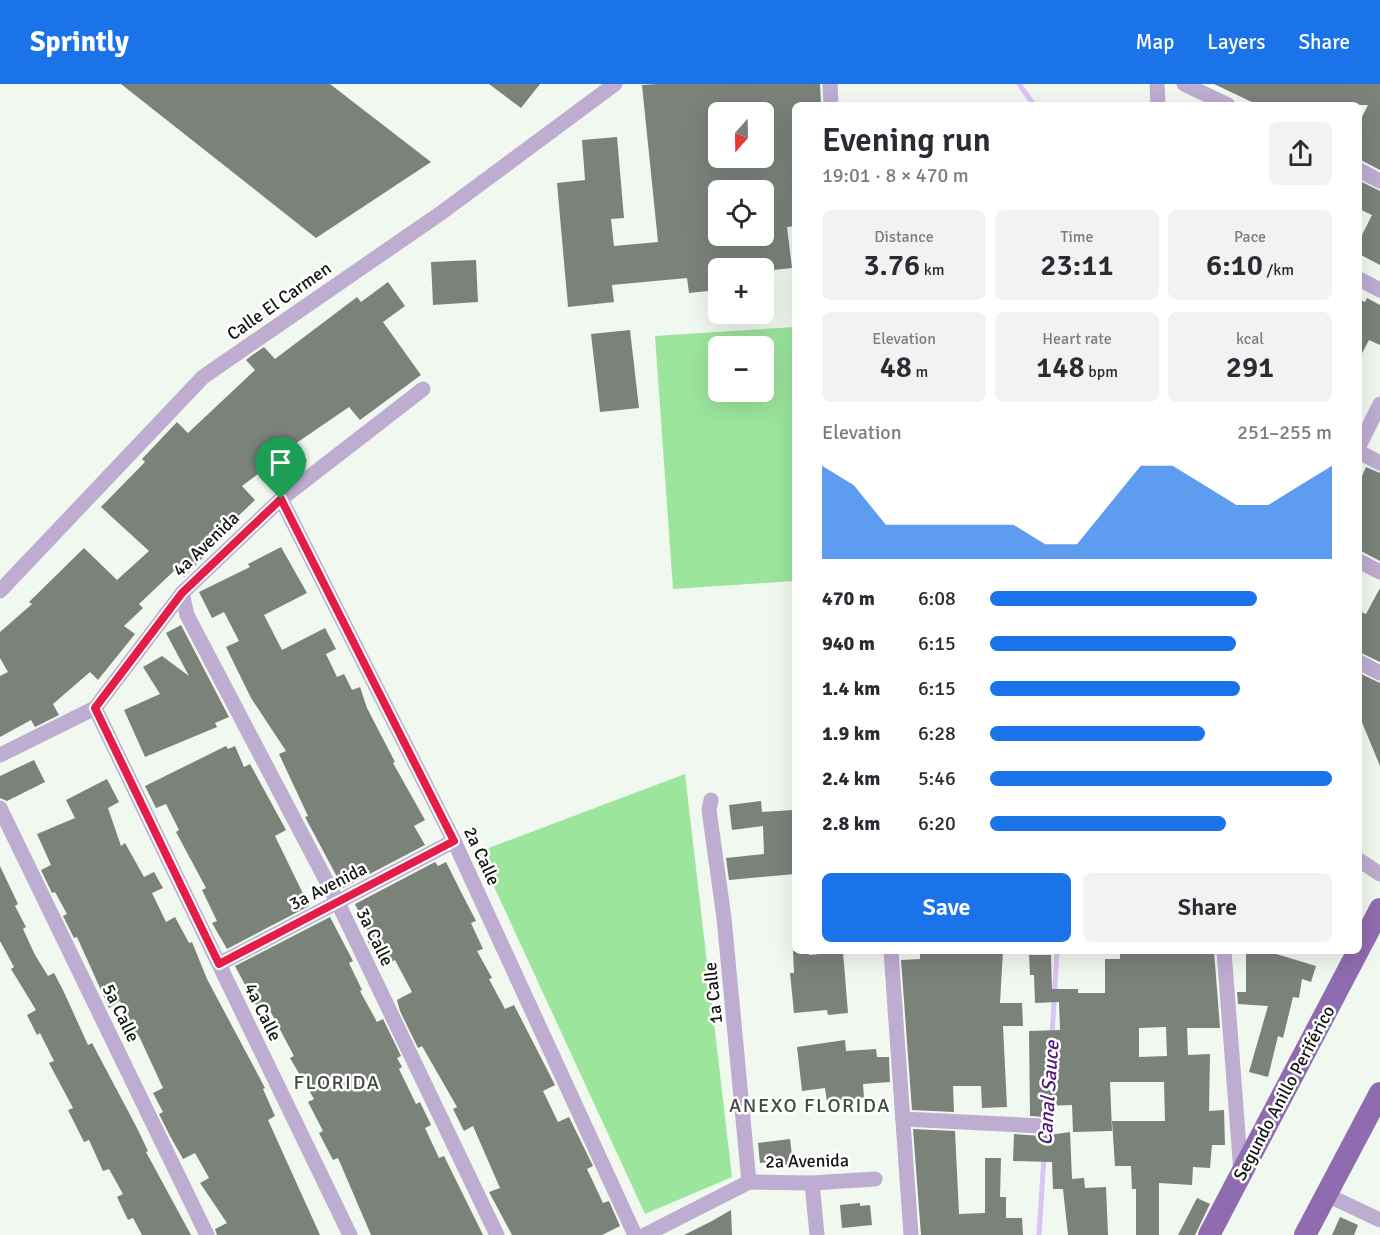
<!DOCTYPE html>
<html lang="en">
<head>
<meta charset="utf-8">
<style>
  body { margin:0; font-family:Signika,sans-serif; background:#f2f2f3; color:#2b2b33; height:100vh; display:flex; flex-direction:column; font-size:22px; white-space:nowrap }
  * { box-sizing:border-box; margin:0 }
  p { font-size:20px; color:#7c7c81 }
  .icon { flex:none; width:33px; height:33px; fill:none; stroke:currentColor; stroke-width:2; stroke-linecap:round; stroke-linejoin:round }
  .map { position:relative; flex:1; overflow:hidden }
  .details { position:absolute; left:792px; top:18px; width:570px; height:852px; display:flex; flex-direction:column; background:#fff; border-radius:9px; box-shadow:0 6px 24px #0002 }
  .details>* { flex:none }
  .needle { width:39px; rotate:200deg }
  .buttons { position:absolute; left:708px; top:18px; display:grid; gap:12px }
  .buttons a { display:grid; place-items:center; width:66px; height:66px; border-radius:9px; background:#fff; box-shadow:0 6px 24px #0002; font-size:30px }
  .pin { position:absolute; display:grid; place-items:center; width:51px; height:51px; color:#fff; margin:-62px -26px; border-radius:50% 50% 50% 0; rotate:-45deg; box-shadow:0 0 6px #0007 }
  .pin .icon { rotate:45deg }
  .round { display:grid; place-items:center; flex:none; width:63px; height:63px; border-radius:9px; background:#f2f2f3 }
  .summary { display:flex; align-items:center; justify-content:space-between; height:102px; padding:0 30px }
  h1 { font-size:33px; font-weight:600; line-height:45px }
  .figures { display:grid; grid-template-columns:repeat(3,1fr); gap:9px; height:102px; padding:6px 30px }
  .figures div { display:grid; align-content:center; border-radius:9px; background:#f2f2f3; text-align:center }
  .figures b { font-size:30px; font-weight:600 }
  .figures small { font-size:16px; font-weight:400 }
  .figures p { font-size:16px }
  .chart { height:168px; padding:12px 30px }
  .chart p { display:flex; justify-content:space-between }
  .chart svg { width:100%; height:108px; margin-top:6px; fill:#1a73e8; opacity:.7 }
  .cta { display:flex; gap:12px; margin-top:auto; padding:12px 30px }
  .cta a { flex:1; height:69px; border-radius:9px; background:#1a73e8; color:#fff; font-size:24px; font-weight:600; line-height:69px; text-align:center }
  .cta a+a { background:#f2f2f3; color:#2b2b33 }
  ul { padding:0 30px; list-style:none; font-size:20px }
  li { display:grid; grid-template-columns:96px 72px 1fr; align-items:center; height:45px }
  li i { height:15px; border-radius:8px; background:#1a73e8 }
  header { display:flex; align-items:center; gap:36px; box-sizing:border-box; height:84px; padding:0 30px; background:#1a73e8; color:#fff }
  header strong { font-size:28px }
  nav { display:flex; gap:33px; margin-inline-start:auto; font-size:21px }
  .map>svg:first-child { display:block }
</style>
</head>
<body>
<header>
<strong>Sprintly</strong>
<nav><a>Map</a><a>Layers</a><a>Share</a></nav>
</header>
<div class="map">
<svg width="1380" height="1151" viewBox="0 0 1380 1151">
  <rect width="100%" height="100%" fill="#f0f8f0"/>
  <!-- green -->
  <g fill="#9ce59c" fill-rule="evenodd">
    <path d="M795,243V497L673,505L655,252ZM718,262H764V308H718Z"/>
    <polygon points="685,690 732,1093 645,1130 478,768"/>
  </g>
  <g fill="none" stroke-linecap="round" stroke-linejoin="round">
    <!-- stream -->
    <g stroke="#dcc3f7" stroke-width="5">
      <polyline points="1019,0 1034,21"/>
      <polyline points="1052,952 1057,867"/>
      <polyline points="1045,1057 1048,1015"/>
      <polyline points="1039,1151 1044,1072"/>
    </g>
  </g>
  <!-- building -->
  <g fill="#7a827a" fill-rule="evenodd">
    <polygon points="121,0 330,0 431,78 316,154"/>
    <polygon points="489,0 540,0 521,24"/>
    <path d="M657,0H820L821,21H795V142L787,143L792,184L764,187V184H718V206L689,209L687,194L612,201L614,218L568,223L557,99L585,96L582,56L617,53L624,134L611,135L614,162L658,158L642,1ZM718,28H764V74H718ZM718,106H764V152H718Z"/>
    <polygon points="1214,0 1380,0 1380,86 1359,75 1359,39 1368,21 1258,21"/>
    <polygon points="1362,98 1380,107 1380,181 1359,170 1359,157 1372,131 1359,125"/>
    <polygon points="476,176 478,218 433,221 431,178"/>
    <polygon points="388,198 405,222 383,238 421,291 360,336 349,323 295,360 307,377 281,394 271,380 242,402 255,416 232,438 235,441 184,493 176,485 139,520 143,524 124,542 135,550 98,596 90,588 53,620 59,631 35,643 31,636 0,653 0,592 8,588 0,574 0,548 32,520 29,518 84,464 117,496 149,467 101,423 145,378 142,375 177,338 188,349 255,286 246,276 251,272 264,263 275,275 357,213 361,218"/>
    <polygon points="1367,214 1380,221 1380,261 1369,256 1359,275 1359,215 1365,218"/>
    <polygon points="630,246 639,324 600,328 591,250"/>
    <polygon points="1366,383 1380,389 1380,477 1359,466 1359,399"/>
    <polygon points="281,463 307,509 264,531 282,566 325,544 336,565 326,570 337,593 344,590 352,606 360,603 367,624 395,678 393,679 425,736 414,742 425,761 343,804 305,733 308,732 279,670 286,667 251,614 226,563 239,557 224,528 212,534 199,508 250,483 248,480"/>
    <polygon points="1380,504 1380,578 1359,568 1359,527 1366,530"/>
    <polygon points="181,541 229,633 215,639 217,643 145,673 124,626 160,610 143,583 162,572 189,592 166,549"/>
    <polygon points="1359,589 1380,599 1380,682 1361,636"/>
    <polygon points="226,662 228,665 235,662 244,683 250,680 286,746 275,752 309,822 227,865 212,839 217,837 202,806 206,804 176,748 179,746 166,720 156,724 145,702"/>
    <polygon points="34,676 45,698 7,717 0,714 0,692"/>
    <polygon points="107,695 119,718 108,724 121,762 125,759 144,793 154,788 163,804 152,809 166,838 175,833 189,859 192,858 207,895 265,1004 263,1005 275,1032 268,1036 320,1151 217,1151 215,1145 227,1139 200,1099 209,1094 195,1069 183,1075 170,1052 159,1030 163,1028 153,1009 163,1004 139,952 136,953 120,917 109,924 77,853 74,854 63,832 67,830 55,808 52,809 41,786 51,781 37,750 75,734 66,716"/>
    <polygon points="761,717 762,728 793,726 795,790 729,796 726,774 764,770 763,742 732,746 729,721"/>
    <polygon points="435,778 438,782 446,778 459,804 476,837 471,839 483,865 477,867 492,894 489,895 505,925 514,921 555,1001 543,1007 558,1038 569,1033 593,1082 587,1085 603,1119 609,1117 620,1142 602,1151 512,1151 489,1108 500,1104 473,1042 464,1047 453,1025 457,1023 422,962 418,964 400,927 397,916 412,908 395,876 381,883 367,856 371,854 355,820"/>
    <polygon points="0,782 18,820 15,822 26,843 23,845 35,871 48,892 54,889 63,906 88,961 92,959 137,1044 148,1067 146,1068 191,1151 142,1151 133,1134 128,1136 117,1113 123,1110 109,1085 103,1087 89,1056 84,1058 68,1026 73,1024 49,979 54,977 40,949 37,951 27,931 36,926 11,885 14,883 0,857"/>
    <polygon points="330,833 353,877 349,879 362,906 360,907 377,938 383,935 401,972 397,974 402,983 399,985 416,1020 420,1018 431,1041 425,1044 439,1074 444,1072 483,1151 371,1151 338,1074 333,1076 319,1049 323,1047 308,1018 314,1015 290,974 294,972 266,919 257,923 235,882"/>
    <polygon points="793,867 809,867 809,871 843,868 848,929 828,931 827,926 794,929 790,889 794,889"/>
    <polygon points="920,867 1003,867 1000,919 1022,919 1023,942 1003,942 1007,1023 982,1024 981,1002 953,1002 954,1028 912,1026 901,876 920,875"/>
    <path d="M1140,867H1214L1220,944H1187L1188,971L1210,970L1209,1027L1224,1026L1225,1061H1212L1210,1084L1193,1083L1192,1101L1159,1099V1151H1136V1105H1132L1131,1082H1115L1112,1037H1165L1164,998H1110L1112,1047L1073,1048L1072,1021L1045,1022L1046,1033L1030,1032L1029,947L1060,946L1059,918L1035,919L1034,891H1030L1029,871H1051L1052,905H1078V909H1105V875H1120V870H1140ZM1166,943L1167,972L1139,973V944Z"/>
    <polygon points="1273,869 1316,882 1311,898 1302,895 1299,914 1293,913 1283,954 1278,952 1268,993 1249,988 1268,922 1238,920 1237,908 1246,908 1246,870"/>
    <polygon points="845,956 846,967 876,965 877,973 889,973 890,998 863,1000 864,1014 844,1016 827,1018 825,1004 802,1007 797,963"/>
    <polygon points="913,1045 955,1047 959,1130 985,1129 985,1074 1001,1074 1000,1113 1006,1113 1006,1134 1022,1134 1023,1151 921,1151"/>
    <polygon points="1070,1048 1072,1095 1084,1094 1085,1104 1106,1103 1108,1151 1068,1151 1063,1105 1053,1105 1052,1078 1013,1077 1014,1050 1042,1052"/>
    <polygon points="790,1055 793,1080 777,1082 776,1077 760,1079 758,1059"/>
    <polygon points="1197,1114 1210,1120 1195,1151 1178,1151"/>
    <polygon points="860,1119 860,1122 870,1121 872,1141 842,1144 840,1121"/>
    <polygon points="731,1126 732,1151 684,1151 712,1137"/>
    <polygon points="1340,1133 1358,1141 1354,1151 1332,1151"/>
  </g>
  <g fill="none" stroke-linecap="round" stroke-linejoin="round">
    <!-- street -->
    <g stroke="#beacd1" stroke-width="15">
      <polyline points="830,0 831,21"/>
      <polyline points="1157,0 1158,21"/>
      <polyline points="1184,0 1228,21"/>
      <polyline points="1359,86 1380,97"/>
      <polyline points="1359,195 1380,206"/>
      <polyline points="1359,362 1380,320"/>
      <polyline points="1359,368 1380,379"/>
      <polyline points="281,415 454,757 635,1151"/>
      <polyline points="1359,477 1380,488"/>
      <polyline points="0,507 203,293 441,129 615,0"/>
      <polyline points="182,509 187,531 338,819 497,1151"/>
      <polyline points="1359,578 1380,589"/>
      <polyline points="95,624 350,1151"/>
      <polyline points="0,671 95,624 182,509 281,415 423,305"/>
      <polyline points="711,716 709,726 724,834 749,1098"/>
      <polyline points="0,724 207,1151"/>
      <polyline points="1359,776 1380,790"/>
      <polyline points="891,867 911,1151"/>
      <polyline points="1224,867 1241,1088"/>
      <polyline points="219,880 454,757"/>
      <polyline points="903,1035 1042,1042"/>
      <polyline points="812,1099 817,1151"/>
      <polyline points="1327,1111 1380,1136"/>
      <polyline points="645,1151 749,1098 812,1099 875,1095"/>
    </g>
    <!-- primary -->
    <g stroke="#8f6cb0" stroke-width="22">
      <polyline points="1359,865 1380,825"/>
      <polyline points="1209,1151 1358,867"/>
      <polyline points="1305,1151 1380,1009"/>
    </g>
  </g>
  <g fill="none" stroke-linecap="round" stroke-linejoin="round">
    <defs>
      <polygon id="route" points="281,415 454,757 219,880 95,624 182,509"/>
    </defs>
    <!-- route casing -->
    <use href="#route" stroke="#fff" stroke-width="12"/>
    <!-- route -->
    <use href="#route" stroke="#e11d48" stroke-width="8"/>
  </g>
  <g text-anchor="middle" stroke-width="5" stroke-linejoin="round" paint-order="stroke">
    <!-- street labels -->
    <g font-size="18" fill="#131613" stroke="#fff">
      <text transform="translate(279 217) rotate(-35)" y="6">Calle El Carmen</text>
      <text transform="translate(206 460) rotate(-44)" y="6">4a Avenida</text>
      <text transform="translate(482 772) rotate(65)" y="6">2a Calle</text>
      <text transform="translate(328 802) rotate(-27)" y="6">3a Avenida</text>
      <text transform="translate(375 853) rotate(64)" y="6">3a Calle</text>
      <text transform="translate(713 909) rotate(-96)" y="6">1a Calle</text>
      <text transform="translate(263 928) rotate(64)" y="6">4a Calle</text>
      <text transform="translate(121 929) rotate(64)" y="6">5a Calle</text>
      <text transform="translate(1284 1009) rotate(-62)" y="6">Segundo Anillo Periférico</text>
      <text transform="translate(807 1077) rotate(-1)" y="6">2a Avenida</text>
    </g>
    <!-- neighbourhood labels -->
    <g font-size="20" letter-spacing="1.5" fill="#434942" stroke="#fff">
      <text x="337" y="1005">FLORIDA</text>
      <text x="810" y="1028">ANEXO FLORIDA</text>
    </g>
    <!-- water labels -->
    <g font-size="20" font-style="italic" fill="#511779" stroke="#fff">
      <text transform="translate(1048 1009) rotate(-86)" y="7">Canal Sauce</text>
    </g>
  </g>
</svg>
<div class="buttons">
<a><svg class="needle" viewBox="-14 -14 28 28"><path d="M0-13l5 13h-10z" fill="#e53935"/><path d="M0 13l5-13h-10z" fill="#7c7c81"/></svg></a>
<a><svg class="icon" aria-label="locate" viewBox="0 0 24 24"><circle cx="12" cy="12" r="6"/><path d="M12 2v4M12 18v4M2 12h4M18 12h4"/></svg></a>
<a>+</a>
<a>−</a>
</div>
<div class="pin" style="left:281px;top:415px;background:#1e9e55"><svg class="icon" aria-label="arrive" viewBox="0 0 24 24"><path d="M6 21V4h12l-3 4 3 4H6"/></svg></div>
<section class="details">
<div class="summary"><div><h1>Evening run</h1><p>19:01 · 8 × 470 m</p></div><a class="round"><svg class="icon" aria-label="share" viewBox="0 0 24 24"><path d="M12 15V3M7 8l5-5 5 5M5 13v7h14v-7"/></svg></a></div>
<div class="figures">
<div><p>Distance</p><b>3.76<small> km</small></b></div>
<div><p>Time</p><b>23:11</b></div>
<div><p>Pace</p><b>6:10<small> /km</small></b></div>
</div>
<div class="figures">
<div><p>Elevation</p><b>48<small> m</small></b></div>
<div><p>Heart rate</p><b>148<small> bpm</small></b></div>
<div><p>kcal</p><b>291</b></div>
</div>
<div class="chart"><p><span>Elevation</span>251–255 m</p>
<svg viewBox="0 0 160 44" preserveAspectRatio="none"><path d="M0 44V6L10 14L20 30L30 30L40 30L50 30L60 30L70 38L80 38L90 22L100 6L110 6L120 14L130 22L140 22L150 14L160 6V44z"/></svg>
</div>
<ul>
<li><b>470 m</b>6:08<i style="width:78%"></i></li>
<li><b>940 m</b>6:15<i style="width:72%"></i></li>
<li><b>1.4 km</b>6:15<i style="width:73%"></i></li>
<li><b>1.9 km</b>6:28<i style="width:63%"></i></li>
<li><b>2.4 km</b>5:46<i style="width:100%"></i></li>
<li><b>2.8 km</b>6:20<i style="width:69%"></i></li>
</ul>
<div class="cta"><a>Save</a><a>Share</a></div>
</section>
</div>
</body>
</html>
